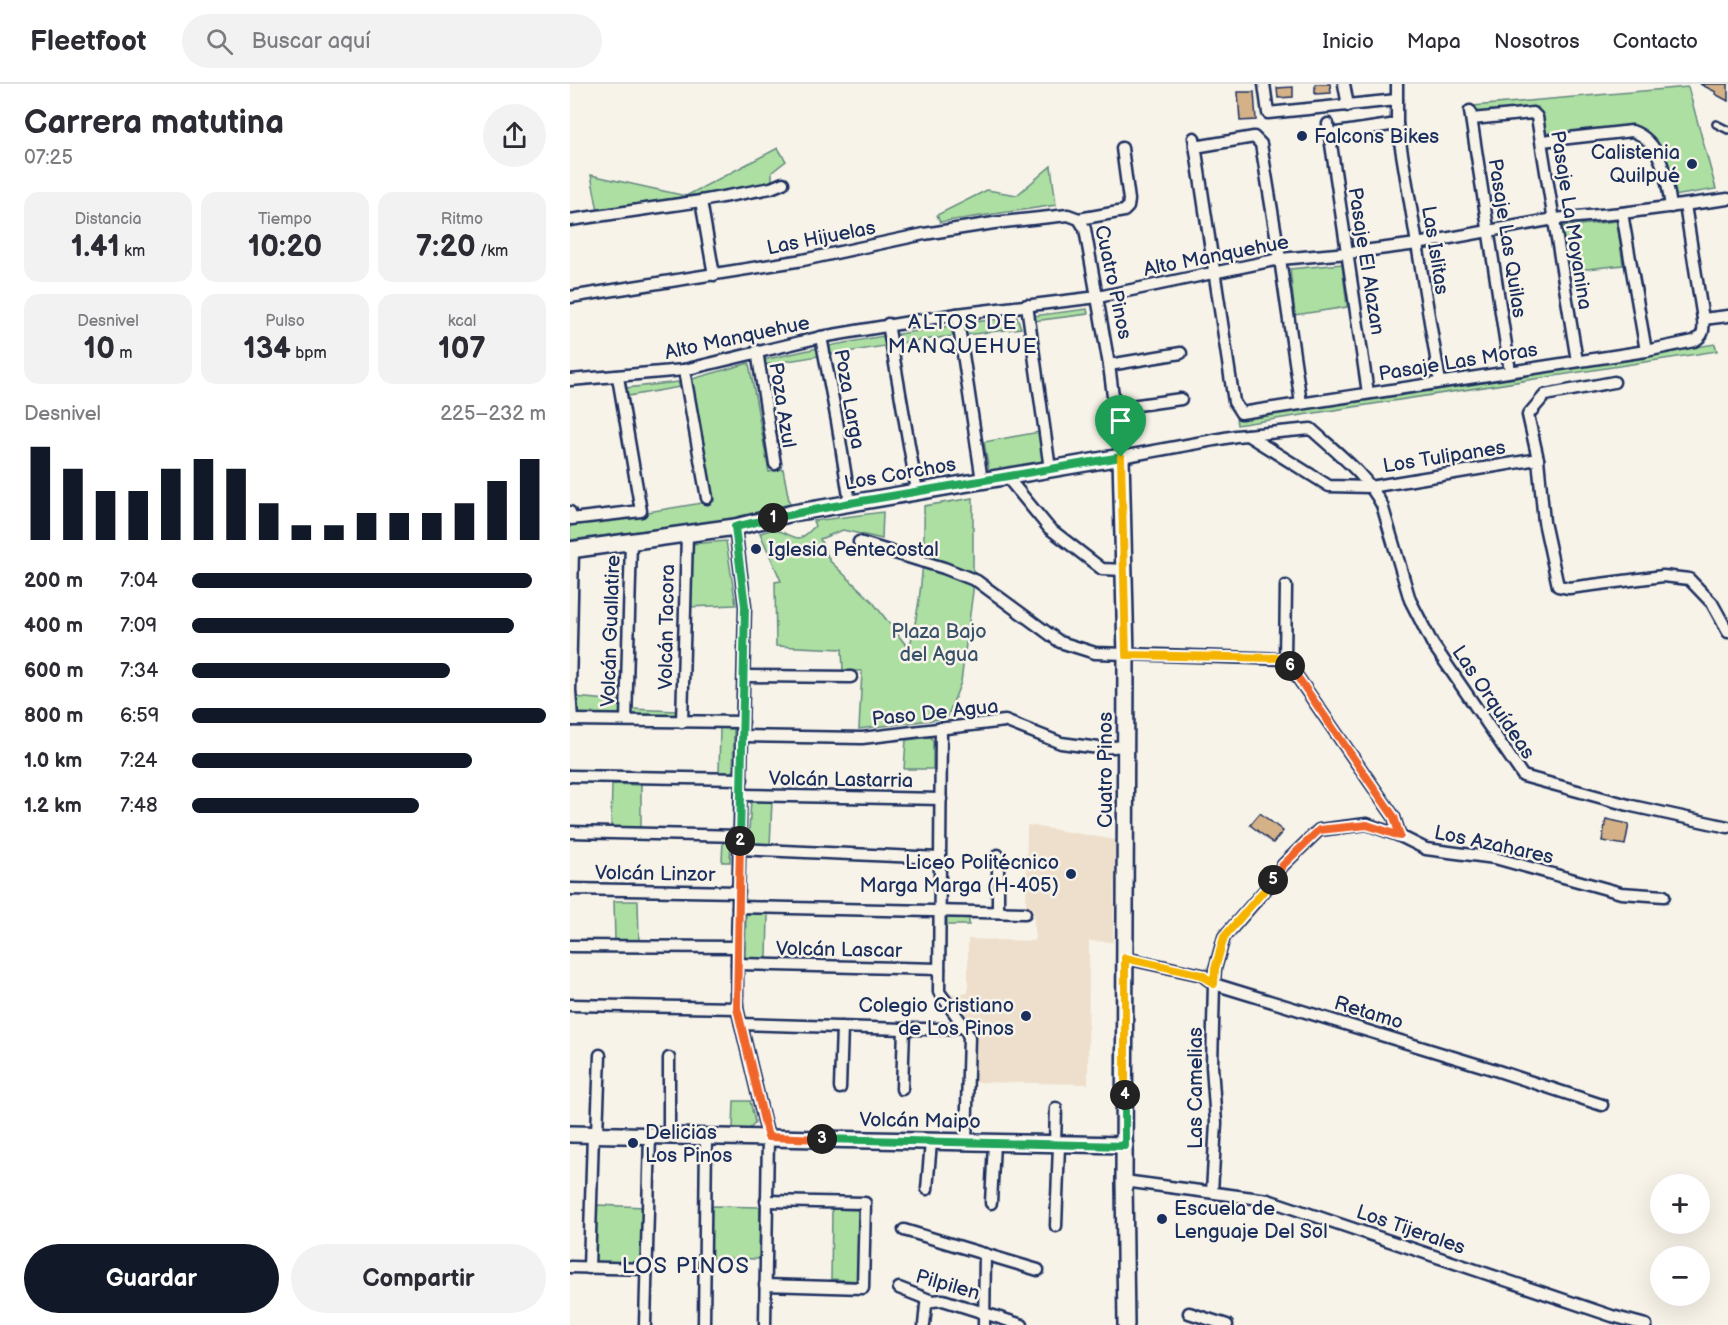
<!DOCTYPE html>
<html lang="es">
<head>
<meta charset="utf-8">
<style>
  body { margin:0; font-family:"Balsamiq Sans",sans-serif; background:#f2f2f3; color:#2b2b33; height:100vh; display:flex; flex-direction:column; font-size:22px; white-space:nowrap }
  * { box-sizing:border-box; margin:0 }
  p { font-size:20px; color:#7c7c81 }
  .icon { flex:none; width:33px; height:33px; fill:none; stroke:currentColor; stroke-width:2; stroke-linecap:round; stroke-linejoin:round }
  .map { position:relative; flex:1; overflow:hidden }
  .drawer { display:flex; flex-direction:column; background:#fff; width:570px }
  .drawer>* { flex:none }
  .controls { position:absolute; left:1080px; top:1090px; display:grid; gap:12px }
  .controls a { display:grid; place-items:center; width:60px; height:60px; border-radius:50%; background:#fff; box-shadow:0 6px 24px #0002; font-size:30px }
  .pin { position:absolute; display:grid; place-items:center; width:51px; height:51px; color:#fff; margin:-62px -26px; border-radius:50% 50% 50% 0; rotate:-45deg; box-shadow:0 0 6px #0007 }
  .pin .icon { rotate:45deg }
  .km { position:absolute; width:30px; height:30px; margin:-15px; border-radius:50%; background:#222; color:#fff; font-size:16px; line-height:30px; text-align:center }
  .round { display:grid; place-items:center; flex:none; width:63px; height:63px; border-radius:32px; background:#f2f2f3 }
  .overview { display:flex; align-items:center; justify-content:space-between; height:102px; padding:0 24px }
  h1 { font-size:33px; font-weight:700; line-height:45px }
  .metrics { display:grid; grid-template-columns:repeat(3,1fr); gap:9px; height:102px; padding:6px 24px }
  .metrics div { display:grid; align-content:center; border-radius:15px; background:#f2f2f3; text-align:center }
  .metrics b { font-size:30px; font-weight:700 }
  .metrics small { font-size:16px; font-weight:400 }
  .metrics p { font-size:16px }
  .chart { height:168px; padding:12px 24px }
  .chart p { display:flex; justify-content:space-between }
  .chart svg { width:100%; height:108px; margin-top:6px; stroke:#111827; stroke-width:6 }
  .button { display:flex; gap:12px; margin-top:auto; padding:12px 24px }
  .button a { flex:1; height:69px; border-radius:36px; background:#111827; color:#fff; font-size:24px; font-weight:700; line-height:69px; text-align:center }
  .button a+a { background:#f2f2f3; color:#2b2b33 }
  ul { padding:0 24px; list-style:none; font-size:20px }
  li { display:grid; grid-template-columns:96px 72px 1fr; align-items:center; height:45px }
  li i { height:15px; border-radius:8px; background:#111827 }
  header { display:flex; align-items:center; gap:36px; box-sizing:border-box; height:84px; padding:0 30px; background:#fff; border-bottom:2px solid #e1e1e2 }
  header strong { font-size:28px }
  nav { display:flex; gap:33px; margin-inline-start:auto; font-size:21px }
  .search { width:420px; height:54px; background:#f2f2f3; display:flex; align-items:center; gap:15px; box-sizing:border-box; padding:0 21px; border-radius:33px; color:#7c7c81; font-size:22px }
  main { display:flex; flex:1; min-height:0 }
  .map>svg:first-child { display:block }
</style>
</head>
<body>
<header>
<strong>Fleetfoot</strong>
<div class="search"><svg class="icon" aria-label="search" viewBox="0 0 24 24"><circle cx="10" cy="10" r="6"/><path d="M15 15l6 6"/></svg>Buscar aquí</div>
<nav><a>Inicio</a><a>Mapa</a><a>Nosotros</a><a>Contacto</a></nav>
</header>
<main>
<section class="drawer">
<div class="overview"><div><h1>Carrera matutina</h1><p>07:25</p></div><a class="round"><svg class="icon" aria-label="share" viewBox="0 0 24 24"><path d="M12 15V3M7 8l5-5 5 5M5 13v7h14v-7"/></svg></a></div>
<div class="metrics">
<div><p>Distancia</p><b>1.41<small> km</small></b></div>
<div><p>Tiempo</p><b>10:20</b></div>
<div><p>Ritmo</p><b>7:20<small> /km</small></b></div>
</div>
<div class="metrics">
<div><p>Desnivel</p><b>10<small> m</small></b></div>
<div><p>Pulso</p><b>134<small> bpm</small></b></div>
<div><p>kcal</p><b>107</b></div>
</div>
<div class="chart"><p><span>Desnivel</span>225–232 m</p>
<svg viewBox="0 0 160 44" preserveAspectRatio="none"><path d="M5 44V6M15 44V15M25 44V24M35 44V24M45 44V15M55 44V11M65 44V15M75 44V29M85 44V38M95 44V38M105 44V33M115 44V33M125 44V33M135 44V29M145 44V20M155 44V11"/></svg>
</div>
<ul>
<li><b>200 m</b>7:04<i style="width:96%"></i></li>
<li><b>400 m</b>7:09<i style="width:91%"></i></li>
<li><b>600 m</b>7:34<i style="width:73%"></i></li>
<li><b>800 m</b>6:59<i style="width:100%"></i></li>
<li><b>1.0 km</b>7:24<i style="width:79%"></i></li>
<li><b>1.2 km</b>7:48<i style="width:64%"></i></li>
</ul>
<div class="button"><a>Guardar</a><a>Compartir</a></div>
</section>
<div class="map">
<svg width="1158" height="1241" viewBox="0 0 1158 1241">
  <rect width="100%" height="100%" fill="#f7f3e8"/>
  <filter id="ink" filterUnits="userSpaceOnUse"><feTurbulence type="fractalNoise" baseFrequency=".0167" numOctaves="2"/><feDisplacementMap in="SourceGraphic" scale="12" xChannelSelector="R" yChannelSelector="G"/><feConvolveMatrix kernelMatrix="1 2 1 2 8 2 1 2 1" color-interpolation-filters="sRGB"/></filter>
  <g filter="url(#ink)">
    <!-- built -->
    <polygon fill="#eddfcb" points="457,741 546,756 543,858 519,857 518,1000 405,998 407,948 376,910 398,909 398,855 465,857 463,824 456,823"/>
    <!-- green -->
    <g fill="#acdfa1" stroke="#648780" stroke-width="1.5">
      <polygon points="1118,3 1146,105 1104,112 1097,82 1063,43 1009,46 976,52 968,23 904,30 903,22"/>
      <polygon points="208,64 216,77 202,88 202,98 28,127 21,91 116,112"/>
      <polygon points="481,82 486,121 370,138 367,131 417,106 447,111"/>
      <polygon points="1047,137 1053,181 999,187 991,143"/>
      <polygon points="772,180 777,223 725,231 720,185"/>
      <polygon points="517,225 518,230 464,237 462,232"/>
      <polygon points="447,233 451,244 396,251 395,239"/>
      <polygon points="380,242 383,252 331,259 328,250"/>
      <polygon points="313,252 315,262 259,271 258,262"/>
      <polygon points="1145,260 1147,267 667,341 666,333"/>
      <polygon points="248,264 249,272 194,281 193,276"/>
      <polygon points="179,279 199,388 213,385 220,422 165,435 0,456 0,441 144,417 122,295"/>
      <polygon points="108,298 110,303 59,312 54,309 56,304"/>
      <polygon points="469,348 474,378 419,387 414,358"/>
      <path d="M403,414V507L391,598L377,634L289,645L292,587H273L272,565L206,562L205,498L211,497L190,449C195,448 201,445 205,446C227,450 224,464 245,442L243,437L313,428L312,455L273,446L250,455L260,477L302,517L339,565C352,518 355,472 354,422Z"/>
      <polygon points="156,457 166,521 118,523 120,460"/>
      <polygon points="4,613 50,617 50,633 4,631"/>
      <polygon points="61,625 106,627 106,632 60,631"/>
      <polygon points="150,644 164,645 163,690 149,690"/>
      <polygon points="361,653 363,658 363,685 334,685 336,656"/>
      <polygon points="42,700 71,701 71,744 41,744"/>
      <polygon points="181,716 202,716 200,762 178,762"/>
      <polygon points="153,756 161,757 160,778 152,778"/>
      <polygon points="44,817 68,817 69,858 45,857"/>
      <polygon points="176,830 198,830 197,875 175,875"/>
      <polygon points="399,832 399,841 377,841 377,833"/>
      <polygon points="164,1017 180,1017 185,1038 180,1045 163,1044"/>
      <polygon points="26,1121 75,1123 73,1180 24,1178"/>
      <polygon points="139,1122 190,1123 189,1175 139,1174"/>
      <polygon points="262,1125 290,1126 289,1197 261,1195"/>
    </g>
    <!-- building -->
    <g fill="#d5b187" stroke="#1b2f5e" stroke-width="1.5">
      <polygon points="745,0 760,0 761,9 745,10"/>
      <polygon points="1130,0 1158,0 1158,17 1145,10 1146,8"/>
      <polygon points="723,3 723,13 708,14 707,4"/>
      <polygon points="668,8 684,8 686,36 670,37"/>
      <polygon points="690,729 713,747 703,759 680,741"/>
      <polygon points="1036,735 1059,740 1055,761 1032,757"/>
    </g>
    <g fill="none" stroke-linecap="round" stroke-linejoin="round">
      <defs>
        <polyline id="lane" points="1146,40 1158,46"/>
        <g id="street">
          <polyline points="694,0 698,29 827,16"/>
          <polyline points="774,0 778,22"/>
          <polyline points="827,0 827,40 870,298"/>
          <polyline points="900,27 940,287"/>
          <polyline points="902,35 963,29 967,33 1007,277"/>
          <polyline points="758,40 798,309"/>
          <polyline points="760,50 827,40"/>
          <path d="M624,54L664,318L671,329L1076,267L1124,257C1134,252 1134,246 1133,235L1115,121"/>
          <path d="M972,57L1062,47C1092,57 1097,96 1101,123"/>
          <polyline points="625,63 684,53 691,60 710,175 731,319"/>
          <polyline points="131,117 144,191"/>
          <polyline points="1052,129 1076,267"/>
          <path d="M509,135L515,145L539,281L551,373L666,352L741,345C766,368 796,390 812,421L840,516L862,559L953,692L1062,722L1158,743"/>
          <polyline points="509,135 554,127 558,123 559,116 552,64"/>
          <polyline points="0,136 131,117 201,104 213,99"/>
          <polyline points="0,213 233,176 354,150 424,139 498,131 509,135"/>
          <polyline points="457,221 480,385"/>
          <polyline points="387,230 412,397"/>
          <polyline points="1133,235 1158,232"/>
          <polyline points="318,240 347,407"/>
          <polyline points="251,253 267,337 280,419"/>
          <polyline points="187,267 205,380"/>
          <polyline points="539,281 611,269"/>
          <polyline points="114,286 137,414"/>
          <polyline points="0,296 114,286 251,253 387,230 528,213 710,175 778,169 847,160 984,135 1052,129 1158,115"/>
          <polyline points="1044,298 975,311 958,331 968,375 974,438 988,502 999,504 1093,492 1119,495 1142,519 1158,548"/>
          <polyline points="546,324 611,315"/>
          <polyline points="677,351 759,402 800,403 968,375"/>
          <polyline points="437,393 479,444 532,485 554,486"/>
          <polyline points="0,428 1,435 71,427 48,293"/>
          <polyline points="165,443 175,522 167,863 167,924 198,1053 195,1241"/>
          <polyline points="289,458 374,484 407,497 490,558 525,569 715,575"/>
          <polyline points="715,575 824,733 830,752"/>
          <polyline points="715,575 716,502"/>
          <polyline points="175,592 281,593"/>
          <polyline points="0,636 173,638"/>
          <polyline points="2,636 0,606 3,465"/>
          <polyline points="56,636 61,458"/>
          <polyline points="112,638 117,450"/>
          <polyline points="371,644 369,908 394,942 399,953 396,1058"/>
          <polyline points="173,652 292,654 435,637 491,659 529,664 556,662"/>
          <polyline points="0,692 172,695"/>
          <polyline points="171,711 371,715"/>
          <polyline points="0,748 170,752"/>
          <polyline points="170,765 370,774"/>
          <polyline points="428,771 428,828"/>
          <polyline points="0,805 169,808"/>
          <polyline points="168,823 455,829"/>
          <polyline points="0,862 167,863"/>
          <polyline points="555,874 632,891 644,900 919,984 1032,1021"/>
          <polyline points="167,880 369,885"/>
          <polyline points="0,921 167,924"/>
          <polyline points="171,940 334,945 379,945 394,942"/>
          <polyline points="99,974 99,1051"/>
          <polyline points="270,1004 272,943"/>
          <polyline points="332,1005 334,945"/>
          <polyline points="27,1050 30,971"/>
          <polyline points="485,1060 486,1024"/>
          <polyline points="554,1097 698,1116 1042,1232 1076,1241"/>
          <polyline points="357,1105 361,1058"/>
          <polyline points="642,1108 646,1039 642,982 644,900 645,885 654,853 696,805 713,781 749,746 797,740 830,752 856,765 925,774 1051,809 1094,812"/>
          <polyline points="421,1119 424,1059"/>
          <polyline points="486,1142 489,1061"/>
          <polyline points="334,1146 468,1186"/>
          <polyline points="0,1183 77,1185"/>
          <polyline points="19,1184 23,1050"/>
          <polyline points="195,1201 293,1204 295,1119 196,1117"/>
          <polyline points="329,1204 362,1217 373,1216 452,1241"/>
          <polyline points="619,1229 657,1241"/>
          <polyline points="75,1241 80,1051"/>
          <polyline points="134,1241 136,1052"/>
          <polyline points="354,1241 356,1221 362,1217"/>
          <polyline points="414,1241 415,1170"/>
        </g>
        <g id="secondary">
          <polyline points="0,466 165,443 223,429 551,373 556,571 554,1097 556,1241"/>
          <polyline points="0,1050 555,1061"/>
        </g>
      </defs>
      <!-- lane casing -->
      <use href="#lane" stroke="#1b2f5e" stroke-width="10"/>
      <!-- street casing -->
      <use href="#street" stroke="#1b2f5e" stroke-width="15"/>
      <!-- secondary casing -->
      <use href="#secondary" stroke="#1b2f5e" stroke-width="20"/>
      <!-- lane -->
      <use href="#lane" stroke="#f7f3e8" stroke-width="5"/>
      <!-- street -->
      <use href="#street" stroke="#f7f3e8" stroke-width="10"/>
      <!-- secondary -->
      <use href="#secondary" stroke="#f7f3e8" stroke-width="15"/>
    </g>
  </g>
  <g fill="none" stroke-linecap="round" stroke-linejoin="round" filter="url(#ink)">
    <defs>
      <polyline id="split-1" points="203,434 280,419 551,373"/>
      <polyline id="split-2" points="170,757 175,522 165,443 203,434"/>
      <polyline id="split-3" points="170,757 167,924 198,1053 252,1055"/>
      <polyline id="split-4" points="252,1055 555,1062 555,1011"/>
      <polyline id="split-5" points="555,1011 555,874 632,891 644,900 645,885 654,853 703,796"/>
      <polyline id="split-6" points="703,796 713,781 749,746 797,741 830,752 824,733 720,582"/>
      <polyline id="split-7" points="551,373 556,571 715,574 720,582"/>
    </defs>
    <!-- split-1 casing -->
    <use href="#split-1" stroke="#fff" stroke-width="12"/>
    <!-- split-2 casing -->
    <use href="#split-2" stroke="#fff" stroke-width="12"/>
    <!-- split-3 casing -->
    <use href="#split-3" stroke="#fff" stroke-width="12"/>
    <!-- split-4 casing -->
    <use href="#split-4" stroke="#fff" stroke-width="12"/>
    <!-- split-5 casing -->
    <use href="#split-5" stroke="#fff" stroke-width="12"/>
    <!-- split-6 casing -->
    <use href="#split-6" stroke="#fff" stroke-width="12"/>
    <!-- split-7 casing -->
    <use href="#split-7" stroke="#fff" stroke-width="12"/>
    <!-- split-1 -->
    <use href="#split-1" stroke="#22a559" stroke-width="8"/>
    <!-- split-2 -->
    <use href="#split-2" stroke="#22a559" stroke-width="8"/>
    <!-- split-3 -->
    <use href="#split-3" stroke="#f0652b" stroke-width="8"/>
    <!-- split-4 -->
    <use href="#split-4" stroke="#22a559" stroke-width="8"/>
    <!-- split-5 -->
    <use href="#split-5" stroke="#f5b400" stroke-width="8"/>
    <!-- split-6 -->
    <use href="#split-6" stroke="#f0652b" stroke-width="8"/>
    <!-- split-7 -->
    <use href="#split-7" stroke="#f5b400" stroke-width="8"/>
  </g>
  <!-- markers -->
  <g fill="#1b2f5e" stroke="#f7f3e8" stroke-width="2">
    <circle cx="732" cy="52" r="6"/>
    <circle cx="1122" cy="80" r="6"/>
    <circle cx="186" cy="465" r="6"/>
    <circle cx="501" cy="790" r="6"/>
    <circle cx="456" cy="932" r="6"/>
    <circle cx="63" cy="1059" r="6"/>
    <circle cx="592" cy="1135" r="6"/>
  </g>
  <g text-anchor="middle" stroke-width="5" stroke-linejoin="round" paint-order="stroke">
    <!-- poi labels -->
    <g font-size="20" fill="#1b2f5e" stroke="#f7f3e8" text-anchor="start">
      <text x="744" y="59">Falcons Bikes</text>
      <text x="1110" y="75" text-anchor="end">Calistenia<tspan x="1110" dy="23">Quilpué</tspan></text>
      <text x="198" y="472">Iglesia Pentecostal</text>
      <text x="489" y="785" text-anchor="end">Liceo Politécnico<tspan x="489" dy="23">Marga Marga (H-405)</tspan></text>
      <text x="444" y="928" text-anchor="end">Colegio Cristiano<tspan x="444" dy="23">de Los Pinos</tspan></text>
      <text x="75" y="1055">Delicias<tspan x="75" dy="23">Los Pinos</tspan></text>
      <text x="604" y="1131">Escuela de<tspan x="604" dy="23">Lenguaje Del Sol</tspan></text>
    </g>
    <!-- street labels -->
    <g font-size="20" fill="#1b2f5e" stroke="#f7f3e8">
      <text transform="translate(1002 136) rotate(81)" y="7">Pasaje La Moyanina</text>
      <text transform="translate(251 153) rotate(-11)" y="7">Las Hijuelas</text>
      <text transform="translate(938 154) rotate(81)" y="7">Pasaje Las Quilas</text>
      <text transform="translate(866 166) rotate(81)" y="7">Las Islitas</text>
      <text transform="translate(646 171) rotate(-11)" y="7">Alto Manquehue</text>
      <text transform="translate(797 177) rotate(81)" y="7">Pasaje El Alazan</text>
      <text transform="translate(544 198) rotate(78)" y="7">Cuatro Pinos</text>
      <text transform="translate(167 253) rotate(-12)" y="7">Alto Manquehue</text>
      <text transform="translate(888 277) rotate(-9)" y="7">Pasaje Las Moras</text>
      <text transform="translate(280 315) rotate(80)" y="7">Poza Larga</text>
      <text transform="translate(213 321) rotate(81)" y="7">Poza Azul</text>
      <text transform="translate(874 372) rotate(-9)" y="7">Los Tulipanes</text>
      <text transform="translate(330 389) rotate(-10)" y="7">Los Corchos</text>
      <text transform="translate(96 543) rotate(-89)" y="7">Volcán Tacora</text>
      <text transform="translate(40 547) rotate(-88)" y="7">Volcán Guallatire</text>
      <text transform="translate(924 618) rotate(56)" y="7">Las Orquídeas</text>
      <text transform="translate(365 628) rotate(-6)" y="7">Paso De Agua</text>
      <text transform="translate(535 686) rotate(-90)" y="7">Cuatro Pinos</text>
      <text transform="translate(271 695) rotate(1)" y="7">Volcán Lastarria</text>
      <text transform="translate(924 760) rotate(12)" y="7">Los Azahares</text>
      <text transform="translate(85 789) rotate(1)" y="7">Volcán Linzor</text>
      <text transform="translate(269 865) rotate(1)" y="7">Volcán Lascar</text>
      <text transform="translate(799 928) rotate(17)" y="7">Retamo</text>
      <text transform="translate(625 1004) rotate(-90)" y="7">Las Camelias</text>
      <text transform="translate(350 1036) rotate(1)" y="7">Volcán Maipo</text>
      <text transform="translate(841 1145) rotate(19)" y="7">Los Tijerales</text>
      <text transform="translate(378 1200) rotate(16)" y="7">Pilpilen</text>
    </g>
    <!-- park labels -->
    <g font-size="20" fill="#38526b" stroke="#f7f3e8">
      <text x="369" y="554">Plaza Bajo<tspan x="369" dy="23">del Agua</tspan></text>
    </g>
    <!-- neighbourhood labels -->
    <g font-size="21" letter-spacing="1.5" fill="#1b2f5e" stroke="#f7f3e8">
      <text x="393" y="245">ALTOS DE<tspan x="393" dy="24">MANQUEHUE</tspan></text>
    </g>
    <!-- quarter labels -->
    <g font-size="22" letter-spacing="1.5" fill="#1b2f5e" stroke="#f7f3e8">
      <text x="116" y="1189">LOS PINOS</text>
    </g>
  </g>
</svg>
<div class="controls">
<a>+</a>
<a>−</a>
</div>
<div class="pin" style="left:551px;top:373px;background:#1e9e55"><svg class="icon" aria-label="arrive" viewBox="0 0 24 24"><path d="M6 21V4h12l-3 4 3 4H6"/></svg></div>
<b class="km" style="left:203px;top:434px">1</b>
<b class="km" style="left:170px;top:757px">2</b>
<b class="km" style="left:252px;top:1055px">3</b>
<b class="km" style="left:555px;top:1011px">4</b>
<b class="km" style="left:703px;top:796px">5</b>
<b class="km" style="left:720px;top:582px">6</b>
</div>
</main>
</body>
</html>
